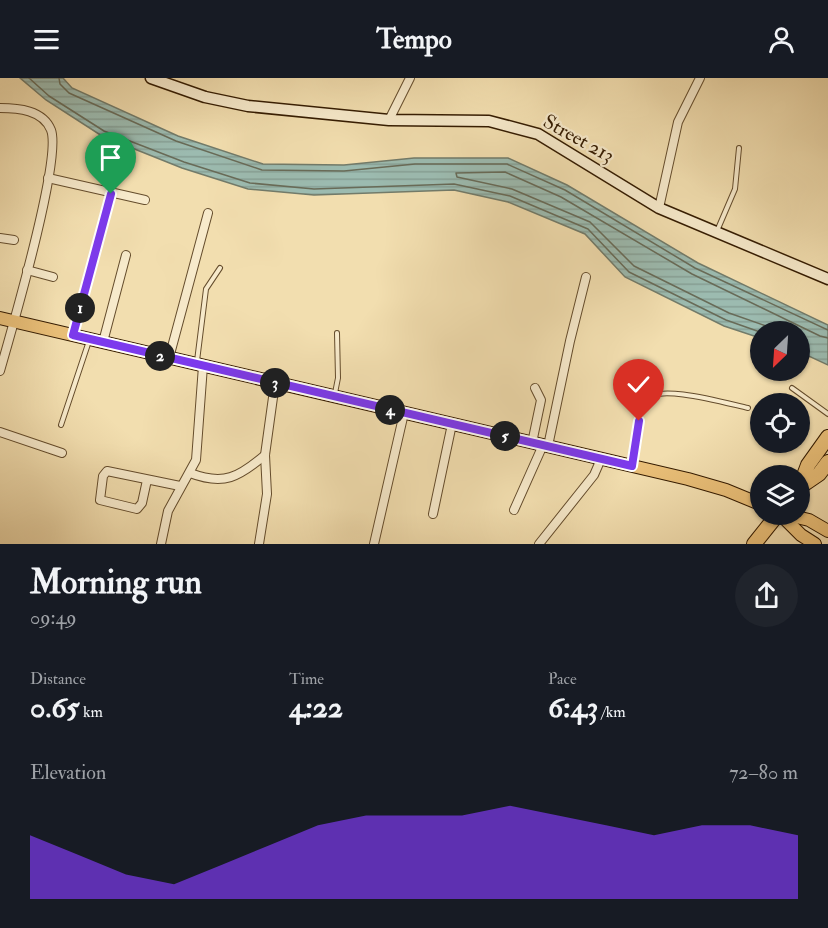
<!DOCTYPE html>
<html lang="en">
<head>
<meta charset="utf-8">
<style>
  body { margin:0; font-family:"IM FELL Double Pica",serif; background:#20242c; color:#f1f3f6; height:100vh; display:flex; flex-direction:column; font-size:22px; white-space:nowrap }
  * { box-sizing:border-box; margin:0 }
  p { font-size:20px; color:#9ea1a6 }
  .icon { flex:none; width:33px; height:33px; fill:none; stroke:currentColor; stroke-width:2; stroke-linecap:round; stroke-linejoin:round }
  .map { position:relative; height:466px; overflow:hidden }
  .side { display:flex; flex-direction:column; background:#171b24; flex:1 }
  .side>* { flex:none }
  .needle { width:39px; rotate:205deg }
  .buttons { position:absolute; left:750px; top:243px; display:grid; gap:12px }
  .buttons a { display:grid; place-items:center; width:60px; height:60px; border-radius:50%; background:#171b24; box-shadow:0 2px 4px #0004; font-size:30px }
  .pin { position:absolute; display:grid; place-items:center; width:51px; height:51px; color:#fff; margin:-62px -26px; border-radius:50% 50% 50% 0; rotate:-45deg; box-shadow:0 0 6px #0007 }
  .pin .icon { rotate:45deg }
  .km { position:absolute; width:30px; height:30px; margin:-15px; border-radius:50%; background:#222; color:#fff; font-size:16px; line-height:30px; text-align:center }
  .round { display:grid; place-items:center; flex:none; width:63px; height:63px; border-radius:32px; background:#20242c }
  .headline { display:flex; align-items:center; justify-content:space-between; height:102px; padding:0 30px }
  h1 { font-size:33px; font-weight:800; line-height:45px }
  .figures { display:grid; grid-template-columns:repeat(3,1fr); gap:9px; height:102px; padding:6px 30px }
  .figures div { display:grid; align-content:center }
  .figures b { font-size:30px; font-weight:800 }
  .figures small { font-size:16px; font-weight:400 }
  .figures p { font-size:16px }
  .chart { height:168px; padding:12px 30px }
  .chart p { display:flex; justify-content:space-between }
  .chart svg { width:100%; height:108px; margin-top:6px; fill:#7c3aed; opacity:.7 }
  header { display:flex; justify-content:space-between; align-items:center; height:78px; padding:0 30px; background:#171b24; font-size:27px; font-weight:800 }
  .map>svg:first-child { display:block }
</style>
</head>
<body>
<header><svg class="icon" aria-label="menu" viewBox="0 0 24 24"><path d="M4 6h16M4 12h16M4 18h16"/></svg>Tempo<svg class="icon" aria-label="person" viewBox="0 0 24 24"><circle cx="12" cy="8" r="4"/><path d="M4 21q1-7 8-7t8 7"/></svg></header>
<div class="map">
<svg width="828" height="466" viewBox="0 0 828 466">
  <defs>
    <pattern id="water-rules" width="6" height="5" patternUnits="userSpaceOnUse" patternTransform="scale(1.5)"><rect width="6" height="5" fill="#9cbbb0"/><path d="M0 2.5h6" fill="none" stroke="#87a096"/></pattern>
  </defs>
  <rect width="100%" height="100%" fill="#f2deaf"/>
  <filter id="stains"><feTurbulence type="fractalNoise" baseFrequency=".00333" numOctaves="4"/><feColorMatrix values="0 0 0 0 .2 0 0 0 0 .09 0 0 0 0 .02 0 0 0 .5 -.17"/></filter>
  <radialGradient id="worn" r=".72"><stop offset=".6" stop-color="#630" stop-opacity="0"/><stop offset="1" stop-color="#630" stop-opacity=".3"/></radialGradient>
  <!-- water -->
  <polygon fill="url(#water-rules)" stroke="#727b6a" stroke-width="1.5" points="20,0 63,0 72,10 178,58 263,86 344,87 414,80 508,80 567,107 698,185 828,247 828,287 800,274 800,254 760,254 760,260 724,248 625,199 585,156 508,124 454,112 314,117 248,111 182,90 102,58 46,22"/>
  <g fill="none" stroke-linecap="round" stroke-linejoin="round">
    <!-- shore -->
    <g stroke="#686b58" stroke-width="1.5">
      <polyline points="29,0 49,18 104,53 184,84 250,105 314,111 454,106 510,118 588,151 629,194 726,242 760,254"/>
      <polyline points="59,0 60,6 69,15 176,63 262,92 344,93 415,86 507,86 565,112 695,190 828,252"/>
      <polyline points="772,254 766,248 729,235 634,188 590,144 512,111 457,99 456,95 505,94 561,119 692,196 820,258 828,260"/>
    </g>
    <defs>
      <g id="lane">
        <polyline points="717,153 735,111 739,70"/>
        <polyline points="197,283 206,211 220,190"/>
        <polyline points="792,310 828,336"/>
        <polyline points="335,315 338,300 337,255"/>
        <polyline points="61,347 89,263"/>
        <path d="M632,387C636,368 635,340 645,323C655,304 729,326 748,330"/>
      </g>
      <g id="street">
        <path d="M0,30C18,30 43,32 51,52C62,81 11,254 0,293"/>
        <polyline points="389,42 410,0"/>
        <polyline points="48,100 145,122"/>
        <polyline points="659,130 678,44 700,0"/>
        <polyline points="0,160 14,162"/>
        <polyline points="27,192 53,199"/>
        <polyline points="73,257 111,116"/>
        <polyline points="103,264 126,177"/>
        <polyline points="169,280 208,135"/>
        <polyline points="0,354 62,375"/>
        <polyline points="532,365 541,322 535,310"/>
        <polyline points="548,368 570,263 586,199"/>
        <path d="M190,395C224,408 239,399 265,377"/>
        <polyline points="147,402 142,425 137,431 100,422 103,398 107,393 180,408"/>
        <polyline points="514,432 543,367"/>
        <polyline points="433,436 452,346"/>
        <polyline points="161,466 168,433 196,382 203,288"/>
        <polyline points="259,466 267,416 265,377 275,305"/>
        <polyline points="374,466 404,335"/>
        <polyline points="539,466 594,397 601,381"/>
      </g>
      <polyline id="secondary" points="151,0 205,19 248,28 389,42 489,43 538,56 659,130 828,201"/>
      <g id="primary">
        <polyline points="0,240 688,401 726,412 760,426"/>
        <polyline points="780,436 801,457 815,466"/>
        <polyline points="784,436 809,442 828,453"/>
      </g>
      <g id="highway">
        <polyline points="800,408 808,387 828,359"/>
        <polyline points="800,409 819,396 828,384"/>
        <polyline points="754,466 778,436"/>
      </g>
    </defs>
    <!-- lane casing -->
    <use href="#lane" stroke="#644c2c" stroke-width="6"/>
    <!-- street casing -->
    <use href="#street" stroke="#644c2c" stroke-width="10"/>
    <!-- secondary casing -->
    <use href="#secondary" stroke="#341b00" stroke-width="13"/>
    <!-- primary casing -->
    <use href="#primary" stroke="#341b00" stroke-width="14"/>
    <!-- highway casing -->
    <use href="#highway" stroke="#341b00" stroke-width="16"/>
    <!-- lane -->
    <use href="#lane" stroke="#f7eacb" stroke-width="4"/>
    <!-- street -->
    <use href="#street" stroke="#f7eacb" stroke-width="8"/>
    <!-- secondary -->
    <use href="#secondary" stroke="#f7eacb" stroke-width="10"/>
    <!-- primary -->
    <use href="#primary" stroke="#e9bf78" stroke-width="12"/>
    <!-- highway -->
    <use href="#highway" stroke="#e9bf78" stroke-width="14"/>
  </g>
  <g fill="none" stroke-linecap="round" stroke-linejoin="round">
    <defs>
      <polyline id="route" points="111,116 73,257 632,388 639,343"/>
    </defs>
    <!-- route casing -->
    <use href="#route" stroke="#fff" stroke-width="12"/>
    <!-- route -->
    <use href="#route" stroke="#7c3aed" stroke-width="8"/>
  </g>
  <g text-anchor="middle" stroke-width="4.5" stroke-linejoin="round" paint-order="stroke">
    <!-- street labels -->
    <g font-size="20" fill="#341b00" stroke="#f7eacb">
      <text transform="translate(579 60) rotate(29)" y="7">Street 213</text>
    </g>
  </g>
  <rect width="100%" height="100%" filter="url(#stains)"/>
  <rect width="100%" height="100%" fill="url(#worn)"/>
</svg>
<div class="buttons">
<a><svg class="needle" viewBox="-14 -14 28 28"><path d="M0-13l5 13h-10z" fill="#e53935"/><path d="M0 13l5-13h-10z" fill="#9ea1a6"/></svg></a>
<a><svg class="icon" aria-label="locate" viewBox="0 0 24 24"><circle cx="12" cy="12" r="6"/><path d="M12 2v4M12 18v4M2 12h4M18 12h4"/></svg></a>
<a><svg class="icon" aria-label="layers" viewBox="0 0 24 24"><path d="M12 4l9 5-9 5-9-5zM3 14l9 5 9-5"/></svg></a>
</div>
<div class="pin" style="left:111px;top:116px;background:#1e9e55"><svg class="icon" aria-label="arrive" viewBox="0 0 24 24"><path d="M6 21V4h12l-3 4 3 4H6"/></svg></div>
<div class="pin" style="left:639px;top:343px;background:#d93025"><svg class="icon" aria-label="check" viewBox="0 0 24 24"><path d="M5 12l5 5 9-10"/></svg></div>
<b class="km" style="left:80px;top:230px">1</b>
<b class="km" style="left:160px;top:278px">2</b>
<b class="km" style="left:275px;top:305px">3</b>
<b class="km" style="left:390px;top:332px">4</b>
<b class="km" style="left:505px;top:358px">5</b>
</div>
<section class="side">
<div class="headline"><div><h1>Morning run</h1><p>09:49</p></div><a class="round"><svg class="icon" aria-label="share" viewBox="0 0 24 24"><path d="M12 15V3M7 8l5-5 5 5M5 13v7h14v-7"/></svg></a></div>
<div class="figures">
<div><p>Distance</p><b>0.65<small> km</small></b></div>
<div><p>Time</p><b>4:22</b></div>
<div><p>Pace</p><b>6:43<small> /km</small></b></div>
</div>
<div class="chart"><p><span>Elevation</span>72–80 m</p>
<svg viewBox="0 0 160 44" preserveAspectRatio="none"><path d="M0 44V18L10 26L20 34L30 38L40 30L50 22L60 14L70 10L80 10L90 10L100 6L110 10L120 14L130 18L140 14L150 14L160 18V44z"/></svg>
</div>
</section>
</body>
</html>
